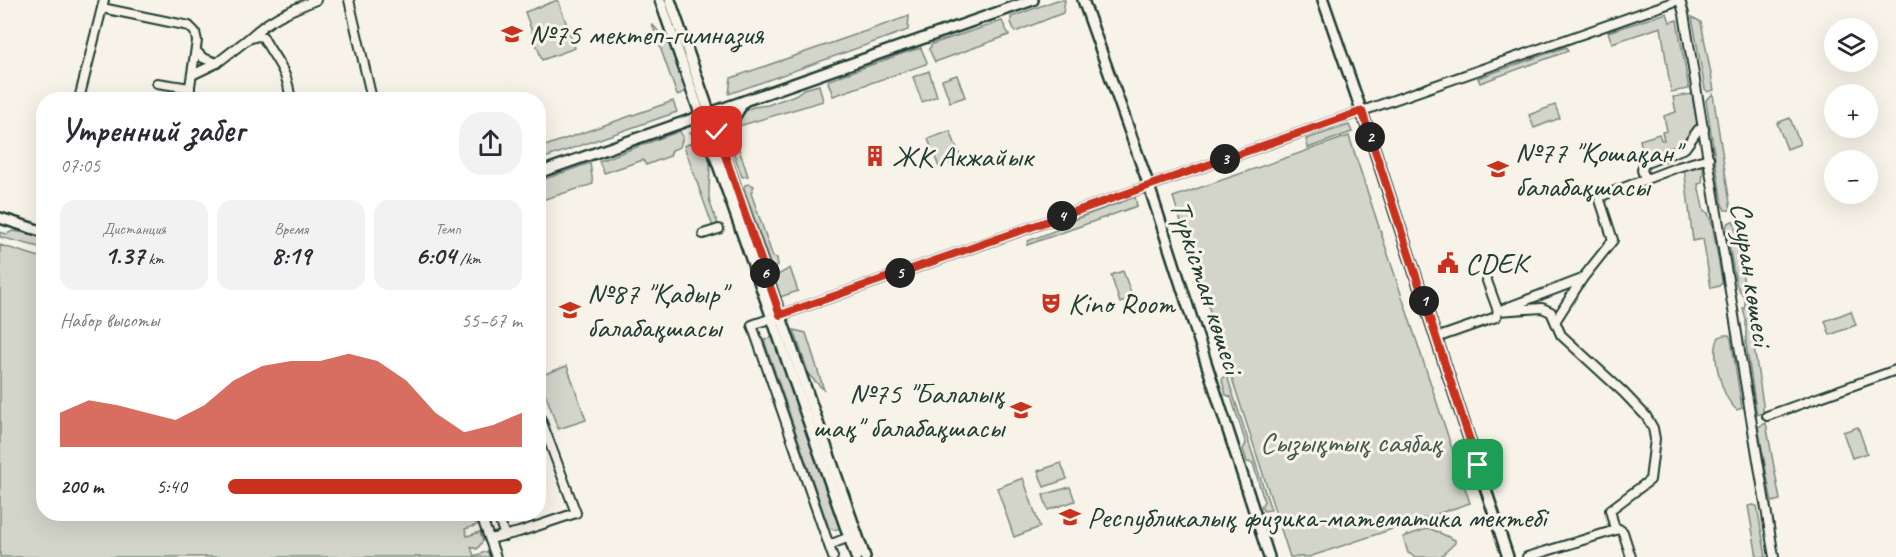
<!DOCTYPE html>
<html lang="ru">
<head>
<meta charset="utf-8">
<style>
  body { margin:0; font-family:Caveat,sans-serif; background:#f2f2f3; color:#2b2b33; height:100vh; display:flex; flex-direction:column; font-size:22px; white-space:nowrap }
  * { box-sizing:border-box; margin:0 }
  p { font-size:20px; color:#7c7c81 }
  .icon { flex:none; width:33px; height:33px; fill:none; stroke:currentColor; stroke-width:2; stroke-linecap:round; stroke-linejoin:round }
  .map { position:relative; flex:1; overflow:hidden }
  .panel { position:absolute; left:36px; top:92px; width:510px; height:429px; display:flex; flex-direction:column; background:#fff; border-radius:24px; box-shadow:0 6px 24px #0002 }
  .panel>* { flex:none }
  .tools { position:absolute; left:1824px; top:18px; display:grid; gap:12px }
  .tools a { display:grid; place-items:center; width:54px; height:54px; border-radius:50%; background:#fff; box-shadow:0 6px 24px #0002; font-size:30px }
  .pin { position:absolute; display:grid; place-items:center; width:51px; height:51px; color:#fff; margin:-26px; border-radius:12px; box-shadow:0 3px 9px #0006 }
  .km { position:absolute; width:30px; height:30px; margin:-15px; border-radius:50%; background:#222; color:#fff; font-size:16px; line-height:30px; text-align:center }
  .round { display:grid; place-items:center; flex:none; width:63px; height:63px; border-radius:24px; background:#f2f2f3 }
  .overview { display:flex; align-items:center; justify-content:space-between; height:102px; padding:0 24px }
  h1 { font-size:33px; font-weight:700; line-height:45px }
  .metrics { display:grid; grid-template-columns:repeat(3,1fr); gap:9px; height:102px; padding:6px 24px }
  .metrics div { display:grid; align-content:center; border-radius:15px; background:#f2f2f3; text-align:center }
  .metrics b { font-size:26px; font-weight:700 }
  .metrics small { font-size:16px; font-weight:400 }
  .metrics p { font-size:16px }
  .chart { height:168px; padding:12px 24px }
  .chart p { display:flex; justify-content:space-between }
  .chart svg { width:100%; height:108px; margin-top:6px; fill:#c8321e; opacity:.7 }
  ul { padding:0 24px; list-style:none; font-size:20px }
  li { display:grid; grid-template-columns:96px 72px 1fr; align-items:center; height:45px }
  li i { height:15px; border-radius:8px; background:#c8321e }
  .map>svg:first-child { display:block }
</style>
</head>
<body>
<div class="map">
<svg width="1896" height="557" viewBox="0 0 1896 557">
  <rect width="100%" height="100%" fill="#f7f3e8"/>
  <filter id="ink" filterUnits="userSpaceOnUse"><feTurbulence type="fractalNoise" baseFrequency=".0167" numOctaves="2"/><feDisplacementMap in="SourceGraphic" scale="12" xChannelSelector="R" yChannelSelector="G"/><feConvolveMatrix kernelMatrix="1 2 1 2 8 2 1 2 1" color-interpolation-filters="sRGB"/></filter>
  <g filter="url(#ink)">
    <!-- green -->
    <g fill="#d3d5ca" stroke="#79897f" stroke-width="1.5">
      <polygon points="558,0 575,48 542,60 525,12"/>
      <polygon points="1057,0 1065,0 1063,13 1015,32 1011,22 1011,17"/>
      <polygon points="1667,13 1670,22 1677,20 1689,89 1671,92 1661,27 1612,43 1608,32"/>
      <polygon points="909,16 908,30 729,94 731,78"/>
      <polygon points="1692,17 1701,22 1714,90 1708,92 1705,89"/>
      <polygon points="1002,21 1009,35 935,62 929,49 932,44"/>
      <polygon points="652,24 672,47 687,91 677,95"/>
      <polygon points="1566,47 1568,51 1480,83 1478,78"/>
      <polygon points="921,48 927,62 926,64 833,96 828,82 829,80 907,52"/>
      <polygon points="929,71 937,96 922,102 913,77"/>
      <polygon points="957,75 965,97 950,102 942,80"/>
      <polygon points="819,85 823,101 732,128 748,176 742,177 728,137 732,128 747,110 753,107 768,105 795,95 804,89"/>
      <polygon points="1692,94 1697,123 1683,145 1645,161 1640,140 1659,134 1661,140 1664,140 1662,132 1667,131 1664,116 1676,112 1673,97"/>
      <polygon points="1713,94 1731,210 1725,210 1722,204 1706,100"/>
      <polygon points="673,101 677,112 539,160 539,148"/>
      <polygon points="1555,105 1560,118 1534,128 1529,115"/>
      <polygon points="1790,118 1800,144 1787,149 1777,123"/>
      <polygon points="1349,125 1352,132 1308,148 1306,139"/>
      <polygon points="680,131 683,137 680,147 672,150 670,156 646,165 643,160 604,173 599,161"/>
      <polygon points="950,131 961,158 939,167 928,139"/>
      <path d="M695,132C717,143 708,178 709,197C710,206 715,216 718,224L713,227L684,146L694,142L690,133Z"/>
      <polygon points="1349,136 1470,503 1309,557 1290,557 1173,197"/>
      <polygon points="1704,162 1702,183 1698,184 1704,212 1708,213 1712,224 1722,280 1722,283 1719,286 1711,288 1703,239 1693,241 1684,167"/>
      <polygon points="590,163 593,184 539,201 539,181"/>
      <polygon points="750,184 754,186 751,193 773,257 777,258 778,265 776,267 771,266 744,188 745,185"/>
      <polygon points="1135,197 1137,206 1027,245 1028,241 1064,227 1065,223"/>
      <polygon points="1732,221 1734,221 1763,404 1763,413 1757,415 1746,343 1746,320 1743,308 1745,308 1745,300 1736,284 1726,229 1727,224"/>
      <polygon points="13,231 31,234 43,239 43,248 0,237 0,232 7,234"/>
      <polygon points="0,245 43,258 44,513 473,513 477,525 465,529 467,536 480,532 483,541 477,549 471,547 474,556 488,551 489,557 0,557"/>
      <polygon points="790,268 798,291 780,297 775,279 776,276"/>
      <polygon points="1123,271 1133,298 1120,303 1111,275"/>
      <polygon points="1851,311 1856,325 1830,335 1825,321"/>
      <polygon points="794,330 806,333 824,390 809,375"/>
      <path d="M1724,335H1729L1731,339L1742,408L1737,410C1722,398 1710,354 1719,337Z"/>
      <polygon points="773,337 840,528 834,530 829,528 764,340"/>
      <polygon points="567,366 586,420 558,429 539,376"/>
      <polygon points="1226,373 1271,510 1264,511 1261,507 1264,501 1253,463 1247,462 1243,449 1246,444 1231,397 1226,395 1222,380"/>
      <polygon points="1766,423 1780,500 1772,502 1771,498 1758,427"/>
      <polygon points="1858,427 1867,453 1852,458 1843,432"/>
      <polygon points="1061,463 1067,479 1044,487 1038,471"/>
      <polygon points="1023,478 1040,527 1014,537 997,488"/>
      <polygon points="1070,487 1075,501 1048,510 1043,495"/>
      <polygon points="1753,505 1757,506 1766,557 1757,557 1748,506"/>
      <polygon points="1429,528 1455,540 1455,543 1440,557 1416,557 1408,553 1403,537"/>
    </g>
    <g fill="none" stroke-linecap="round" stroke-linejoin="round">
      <defs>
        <g id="minor">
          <polyline points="349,0 372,99"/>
          <polyline points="1680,0 1684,14 1774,557"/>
          <polyline points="102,8 189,26 195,32 197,41 188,99"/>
          <path d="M248,39C270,18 289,11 316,0"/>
          <polyline points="196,51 203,58 217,63"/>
          <path d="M192,75L217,63L248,39L258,36L263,37C275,60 289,72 290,99"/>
          <polyline points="157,83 190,88"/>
          <polyline points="79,99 104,0"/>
          <polyline points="1645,179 1642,170 1644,164 1685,148 1698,130 1704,129"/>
          <polyline points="703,234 719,229"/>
          <polyline points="1487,281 1498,311 1582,279"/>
          <polyline points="1556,320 1582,279 1613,240 1599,197 1678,167 1709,158"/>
          <polyline points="1436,338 1496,317 1498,311 1542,308 1551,312 1561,335 1623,392 1646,416 1653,428 1655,439 1650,480 1610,510 1615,529"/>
          <polyline points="1767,416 1896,370"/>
          <polyline points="480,513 496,557"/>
          <polyline points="497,513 505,536"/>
          <polyline points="490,539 519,532 576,513 540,417"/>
          <polyline points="829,545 852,536"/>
          <polyline points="833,557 752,325 1679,0"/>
          <polyline points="1527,557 1619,529 1623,532 1631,557"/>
        </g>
        <g id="major">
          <polyline points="660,0 856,557"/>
          <polyline points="670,0 865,557"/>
          <polyline points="1083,0 1149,186 1269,557"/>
          <polyline points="1323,0 1367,127 1508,557"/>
          <polyline points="725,152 727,130 744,101"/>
          <polyline points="538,173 1033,0"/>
          <polyline points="0,218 44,232"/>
        </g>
      </defs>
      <!-- minor casing -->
      <use href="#minor" stroke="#1f3d34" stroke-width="12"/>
      <!-- major casing -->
      <use href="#major" stroke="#1f3d34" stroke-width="14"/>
      <!-- minor -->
      <use href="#minor" stroke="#f7f3e8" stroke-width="8"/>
      <!-- major -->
      <use href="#major" stroke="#f7f3e8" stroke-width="9"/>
    </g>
  </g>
  <g fill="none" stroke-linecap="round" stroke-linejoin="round" filter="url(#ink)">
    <defs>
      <polyline id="route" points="717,132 780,315 1362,111 1478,465"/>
    </defs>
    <!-- route casing -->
    <use href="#route" stroke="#fff" stroke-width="12"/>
    <!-- route -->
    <use href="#route" stroke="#c8321e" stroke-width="8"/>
  </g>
  <!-- icons -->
  <defs>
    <symbol id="school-bare" viewBox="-9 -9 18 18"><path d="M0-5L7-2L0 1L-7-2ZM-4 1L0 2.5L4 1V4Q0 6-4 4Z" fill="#c8321e" stroke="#f7f3e8" stroke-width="2.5" paint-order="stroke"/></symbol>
    <symbol id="building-bare" viewBox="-9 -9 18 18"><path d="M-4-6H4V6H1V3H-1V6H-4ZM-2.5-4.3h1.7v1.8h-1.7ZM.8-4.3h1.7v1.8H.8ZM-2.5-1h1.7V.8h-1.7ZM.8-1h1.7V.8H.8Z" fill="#c8321e" stroke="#f7f3e8" stroke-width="2.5" paint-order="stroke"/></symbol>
    <symbol id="civic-bare" viewBox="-9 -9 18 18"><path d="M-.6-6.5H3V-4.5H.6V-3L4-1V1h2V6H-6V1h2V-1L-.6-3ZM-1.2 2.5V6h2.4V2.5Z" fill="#c8321e" stroke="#f7f3e8" stroke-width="2.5" paint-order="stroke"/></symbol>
    <symbol id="theatre-bare" viewBox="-9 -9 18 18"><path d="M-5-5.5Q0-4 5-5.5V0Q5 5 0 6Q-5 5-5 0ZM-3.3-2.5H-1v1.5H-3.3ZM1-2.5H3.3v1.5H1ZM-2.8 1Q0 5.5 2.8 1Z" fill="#c8321e" stroke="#f7f3e8" stroke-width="2.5" paint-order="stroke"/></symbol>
  </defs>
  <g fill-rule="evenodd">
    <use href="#school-bare" x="497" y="19" width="30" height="30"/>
    <use href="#building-bare" x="860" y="141" width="30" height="30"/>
    <use href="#school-bare" x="1483" y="154" width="30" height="30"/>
    <use href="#civic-bare" x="1433" y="248" width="30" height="30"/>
    <use href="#theatre-bare" x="1036" y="288" width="30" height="30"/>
    <use href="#school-bare" x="555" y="295" width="30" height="30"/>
    <use href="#school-bare" x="1006" y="395" width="30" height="30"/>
    <use href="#school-bare" x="1055" y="502" width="30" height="30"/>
  </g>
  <g text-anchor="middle" stroke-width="6" stroke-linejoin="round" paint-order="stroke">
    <!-- poi labels -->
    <g font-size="30" fill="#1f3d34" stroke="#f7f3e8" text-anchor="start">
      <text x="529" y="44">№75 мектеп-гимназия</text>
      <text x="1515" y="162">№77 "Қошақан"<tspan x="1515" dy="34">балабақшасы</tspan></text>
      <text x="892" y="166">ЖК Акжайык</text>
      <text x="1465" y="273">CDEK</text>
      <text x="587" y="303">№87 "Қадыр"<tspan x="587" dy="34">балабақшасы</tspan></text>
      <text x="1068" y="313">Kino Room</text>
      <text x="1004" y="403" text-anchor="end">№75 "Балалық<tspan x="1004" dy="34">шақ" балабақшасы</tspan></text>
      <text x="1087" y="527">Республикалық физика-математика мектебі</text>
    </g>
    <!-- street labels -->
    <g font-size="30" fill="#1f3d34" stroke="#f7f3e8">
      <text transform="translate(1752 274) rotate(81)" y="10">Сауран көшесі</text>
      <text transform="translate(1207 287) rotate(72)" y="10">Түркістан көшесі</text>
    </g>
    <!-- park labels -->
    <g font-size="30" fill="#435b52" stroke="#f7f3e8">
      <text x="1351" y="452">Сызықтық саябақ</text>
    </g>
  </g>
</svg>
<div class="tools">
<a><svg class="icon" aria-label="layers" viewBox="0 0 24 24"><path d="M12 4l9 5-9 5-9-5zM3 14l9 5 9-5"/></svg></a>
<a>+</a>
<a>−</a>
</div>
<div class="pin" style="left:1478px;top:465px;background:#1e9e55"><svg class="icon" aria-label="arrive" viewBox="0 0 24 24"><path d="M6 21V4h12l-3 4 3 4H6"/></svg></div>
<div class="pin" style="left:717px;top:132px;background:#d93025"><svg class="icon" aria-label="check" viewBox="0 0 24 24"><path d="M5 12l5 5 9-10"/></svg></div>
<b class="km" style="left:1424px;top:301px">1</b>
<b class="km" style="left:1370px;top:137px">2</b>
<b class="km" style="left:1225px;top:159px">3</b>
<b class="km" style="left:1062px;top:216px">4</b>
<b class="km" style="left:900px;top:273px">5</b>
<b class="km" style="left:765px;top:273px">6</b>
<section class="panel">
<div class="overview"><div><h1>Утренний забег</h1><p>07:05</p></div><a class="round"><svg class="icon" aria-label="share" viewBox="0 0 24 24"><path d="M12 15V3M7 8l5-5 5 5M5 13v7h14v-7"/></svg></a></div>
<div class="metrics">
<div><p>Дистанция</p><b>1.37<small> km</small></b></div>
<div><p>Время</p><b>8:19</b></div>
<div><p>Темп</p><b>6:04<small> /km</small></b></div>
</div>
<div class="chart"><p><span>Набор высоты</span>55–67 m</p>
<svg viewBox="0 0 160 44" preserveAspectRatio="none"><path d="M0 44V30L10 25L20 27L30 30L40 33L50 27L60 17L70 11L80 9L90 9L100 6L110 9L120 17L130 30L140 38L150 35L160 30V44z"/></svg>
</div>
<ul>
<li><b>200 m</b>5:40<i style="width:100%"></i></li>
</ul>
</section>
</div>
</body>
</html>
